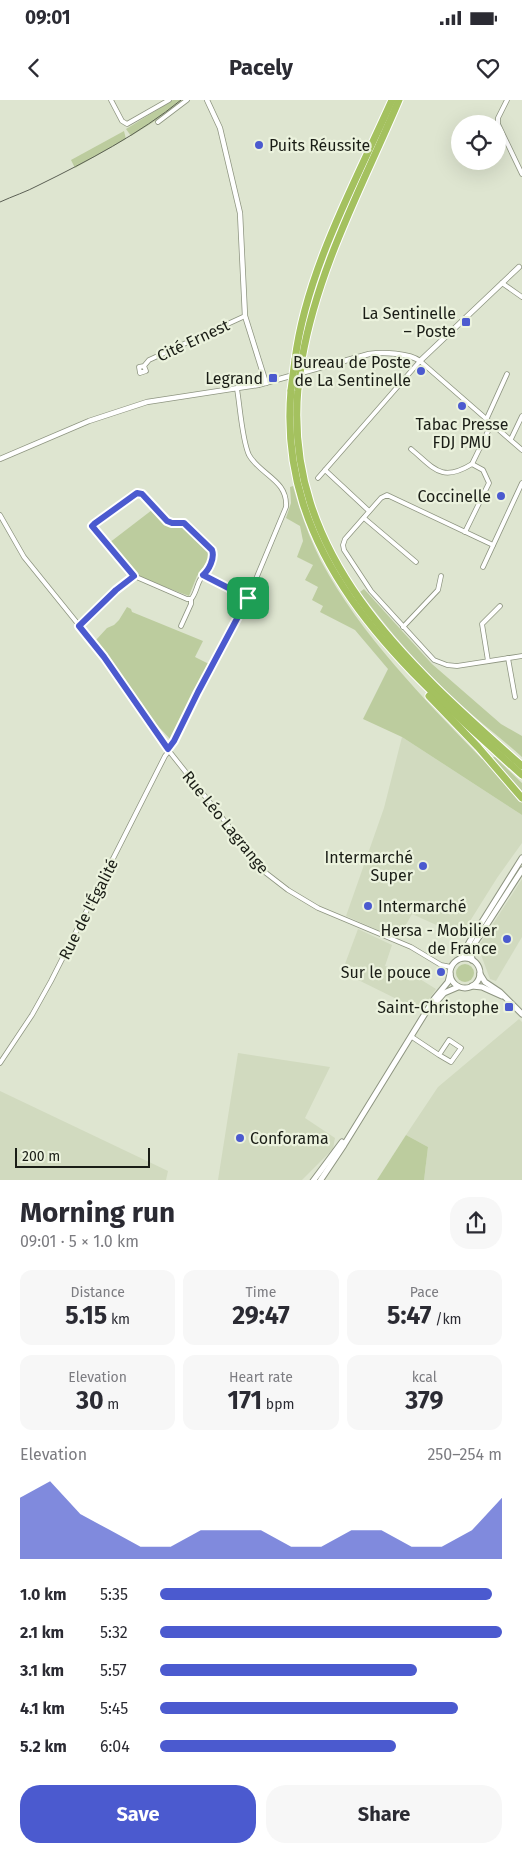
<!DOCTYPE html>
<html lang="en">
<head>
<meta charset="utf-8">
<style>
  body { margin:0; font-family:"Fira Sans",sans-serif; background:#f7f7f7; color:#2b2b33; height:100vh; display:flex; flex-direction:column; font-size:19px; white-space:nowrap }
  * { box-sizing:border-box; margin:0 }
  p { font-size:16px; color:#7c7c81 }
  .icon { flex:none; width:28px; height:28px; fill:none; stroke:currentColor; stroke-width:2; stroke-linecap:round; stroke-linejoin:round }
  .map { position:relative; height:1080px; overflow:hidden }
  .side { display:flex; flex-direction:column; background:#fff; flex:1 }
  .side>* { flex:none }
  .buttons { position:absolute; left:451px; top:15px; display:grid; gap:10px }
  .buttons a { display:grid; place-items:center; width:55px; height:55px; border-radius:50%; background:#fff; box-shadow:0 5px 20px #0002; font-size:25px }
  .scale { position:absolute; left:15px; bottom:12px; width:135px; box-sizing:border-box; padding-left:5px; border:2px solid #1a1d16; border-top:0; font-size:14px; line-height:18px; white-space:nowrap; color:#1a1d16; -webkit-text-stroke:4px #ebf2dd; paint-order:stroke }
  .pin { position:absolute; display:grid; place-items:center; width:42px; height:42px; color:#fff; margin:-21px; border-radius:10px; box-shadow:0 2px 8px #0006 }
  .round { display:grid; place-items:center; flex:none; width:52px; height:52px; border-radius:20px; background:#f7f7f7 }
  .overview { display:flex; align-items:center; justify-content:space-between; height:85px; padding:0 20px }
  h1 { font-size:28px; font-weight:700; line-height:38px }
  .stats { display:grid; grid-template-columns:repeat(3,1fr); gap:8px; height:85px; padding:5px 20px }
  .stats div { display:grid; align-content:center; border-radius:12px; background:#f7f7f7; text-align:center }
  .stats b { font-size:25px; font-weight:700 }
  .stats small { font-size:14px; font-weight:400 }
  .stats p { font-size:14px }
  .chart { height:140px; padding:10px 20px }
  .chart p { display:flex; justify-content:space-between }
  .chart svg { width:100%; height:90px; margin-top:5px; fill:#4b5acf; opacity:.7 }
  .primary-button { display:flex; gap:10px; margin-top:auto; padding:10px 20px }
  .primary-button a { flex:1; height:58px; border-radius:20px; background:#4b5acf; color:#fff; font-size:20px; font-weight:700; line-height:58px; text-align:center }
  .primary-button a+a { background:#f7f7f7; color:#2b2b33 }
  ul { padding:0 20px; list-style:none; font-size:16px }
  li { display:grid; grid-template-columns:80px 60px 1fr; align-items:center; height:38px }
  li i { height:12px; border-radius:6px; background:#4b5acf }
  .status { display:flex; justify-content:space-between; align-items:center; height:35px; padding:0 25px; background:#fff; direction:ltr }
  .status svg { height:14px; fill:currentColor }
  header { display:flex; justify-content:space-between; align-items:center; height:65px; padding:0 20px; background:#fff; font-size:22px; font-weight:700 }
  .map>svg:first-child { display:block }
</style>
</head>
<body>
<div class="status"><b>09:01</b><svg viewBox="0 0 49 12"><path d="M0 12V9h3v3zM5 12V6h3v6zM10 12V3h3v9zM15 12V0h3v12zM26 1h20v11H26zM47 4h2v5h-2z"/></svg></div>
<header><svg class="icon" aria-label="back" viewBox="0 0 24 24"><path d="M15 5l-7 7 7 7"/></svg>Pacely<svg class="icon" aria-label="heart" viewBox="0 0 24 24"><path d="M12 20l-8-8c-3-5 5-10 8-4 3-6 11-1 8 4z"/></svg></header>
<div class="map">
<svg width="522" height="1081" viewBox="0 0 522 1081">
  <rect width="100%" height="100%" fill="#dee5d0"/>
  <!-- built -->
  <g fill="#d1dabf">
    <polygon points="402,637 522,715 522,743 497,778 460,837 443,828 412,814 398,839 346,816 384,708"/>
    <polygon points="522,779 522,837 496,881 490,879 478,847"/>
    <polygon points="358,829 392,845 385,866 415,876 436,889 421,911 342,872"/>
    <polygon points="519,919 522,922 522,1080 424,1080 428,1047 406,1035 438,987"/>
    <polygon points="238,953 330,967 305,1018 335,1038 333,1049 302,1080 218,1080"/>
    <polygon points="0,991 168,1071 166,1080 0,1080"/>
  </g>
  <!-- green -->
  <g fill="#bccc9e">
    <polygon points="173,0 184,0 163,16 131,36 126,29"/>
    <polygon points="124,31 126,39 75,68 71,60"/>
    <path d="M293,386C300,412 309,437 321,461C360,534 425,600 482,659L495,657L522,683V715L402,637L363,619L388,569L355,530L320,512L323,506L312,500L318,487L305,480L313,465L297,457L303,441L300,426L286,418L291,403L290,387Z"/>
    <polygon points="152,410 168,426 182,425 209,452 211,456 197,476 189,496 144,479 133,471 109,443"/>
    <path d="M364,489L432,564L501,624L522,636V657C501,638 478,621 457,601C421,568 389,531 360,492Z"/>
    <polygon points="127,507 131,509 132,512 203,541 195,557 209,564 170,639 145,612 108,556 96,540 107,528 114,525 119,520"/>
    <circle cx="465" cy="873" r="9"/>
    <polygon points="406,1035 428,1047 424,1080 377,1080"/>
  </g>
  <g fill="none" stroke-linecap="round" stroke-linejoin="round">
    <defs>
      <g id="minor">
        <polyline points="111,0 122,21 127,24 169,0"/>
        <polyline points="507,0 498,18 498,24 522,74"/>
        <polyline points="158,22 187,0"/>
        <polyline points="502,183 522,197"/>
        <polyline points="144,266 146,271 140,273 139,267 144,266 149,260 245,216"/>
        <polyline points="487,318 507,274"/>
        <polyline points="511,339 522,316"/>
        <path d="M411,349C434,368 441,383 472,364L492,323"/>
        <polyline points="325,370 369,411"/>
        <polyline points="318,378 420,261 522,350"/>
        <polyline points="0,415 24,457 95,545 169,651 266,773 288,790 318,808 411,847 441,865 451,867"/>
        <polyline points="364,418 416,462"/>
        <polyline points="465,432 489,383 483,370 472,364"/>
        <polyline points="493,445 387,395 381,398 345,439 343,445 344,450 371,491 434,560 447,565 457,566 522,556"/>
        <polyline points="483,467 522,383"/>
        <polyline points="203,475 248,498"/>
        <path d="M79,526L116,490L134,476L92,426L136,393L142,394L167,421L184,423L213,452C215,463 204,471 200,480C197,485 195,496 191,499C190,499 188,499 187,499L134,476"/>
        <polyline points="181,526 191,504 191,499"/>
        <polyline points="403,527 438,490 441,476"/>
        <polyline points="508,558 515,597"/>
        <polyline points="488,561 482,524 500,506"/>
        <path d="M168,649L173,643L197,592L248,498L286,407C288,380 260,375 249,355C242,340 240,306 237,289"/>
        <polyline points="412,937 439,955 449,940 461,948 451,962 439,955"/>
        <polyline points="0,963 32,915 51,881 165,656 169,651"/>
      </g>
      <g id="tertiary">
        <polyline points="207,0 220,28 240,113 245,216 266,283"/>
        <path d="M0,359L89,321L147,302L258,285L369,254C383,252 409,253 420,261L519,167"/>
      </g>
      <g id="secondary">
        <circle cx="465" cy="873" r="15"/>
        <polyline points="461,858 470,841 522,758"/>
        <polyline points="472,860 471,852 473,846 522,770"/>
        <polyline points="480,874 485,882 500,892 522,914"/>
        <polyline points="472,886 482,887 502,896"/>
        <polyline points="437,901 444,893 458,887"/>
        <polyline points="313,1081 342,1042"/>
        <polyline points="320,1081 344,1045 434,899 448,882 450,874"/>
      </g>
      <g id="motorway">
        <path d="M302,259C318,167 363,85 399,0"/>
        <path d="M295,260C306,171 356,81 392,0"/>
        <path d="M298,288C283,456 408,565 522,666"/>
        <path d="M291,290C276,462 407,571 522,675"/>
        <polyline points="429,596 478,647 522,698"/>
      </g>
    </defs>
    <!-- minor casing -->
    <use href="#minor" stroke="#8e9581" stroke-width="5.5"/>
    <!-- tertiary casing -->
    <use href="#tertiary" stroke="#8e9581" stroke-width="6"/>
    <!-- secondary casing -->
    <use href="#secondary" stroke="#8e9581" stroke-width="7"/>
    <!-- motorway casing -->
    <use href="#motorway" stroke="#fff" stroke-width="9"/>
    <!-- minor -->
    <use href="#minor" stroke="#fff" stroke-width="4"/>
    <!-- tertiary -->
    <use href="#tertiary" stroke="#fff" stroke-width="4.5"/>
    <!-- secondary -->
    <use href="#secondary" stroke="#fff" stroke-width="5"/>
    <!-- motorway -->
    <use href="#motorway" stroke="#a4c15f" stroke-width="7"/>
    <!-- tram -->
    <path stroke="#5b5f54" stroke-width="1" d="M0,102C13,96 26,92 39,85C86,62 141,33 181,0"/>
    <defs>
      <g id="motorway-bridge">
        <polyline points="298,288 302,259"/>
        <polyline points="291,290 295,260"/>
      </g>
    </defs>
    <!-- motorway-bridge casing -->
    <use href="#motorway-bridge" stroke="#fff" stroke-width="9" stroke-linecap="butt"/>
    <!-- motorway-bridge -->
    <use href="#motorway-bridge" stroke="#a4c15f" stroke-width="7"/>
  </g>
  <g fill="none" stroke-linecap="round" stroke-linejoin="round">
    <defs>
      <path id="route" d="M137,393L142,394L167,421L172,423H184L212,450C215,458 209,470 203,475L248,498L198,592L174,641L168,649L104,557L79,526L116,490L134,476L92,426L94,424Z"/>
    </defs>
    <!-- route casing -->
    <use href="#route" stroke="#fff" stroke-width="10"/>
    <!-- route -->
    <use href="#route" stroke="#4b5acf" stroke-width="6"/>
  </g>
  <!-- markers -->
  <g fill="#4b5acf" stroke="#ebf2dd" stroke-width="2">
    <circle cx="259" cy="45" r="5"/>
    <rect x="461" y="217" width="10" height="10" rx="2.5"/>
    <circle cx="421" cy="271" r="5"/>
    <rect x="268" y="273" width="10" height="10" rx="2.5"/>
    <circle cx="462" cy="306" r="5"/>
    <circle cx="501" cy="396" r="5"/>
    <circle cx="423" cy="766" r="5"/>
    <circle cx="368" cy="806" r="5"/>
    <circle cx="507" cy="839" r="5"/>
    <circle cx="441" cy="872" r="5"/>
    <rect x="504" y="902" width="10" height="10" rx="2.5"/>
    <circle cx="240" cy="1038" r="5"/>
  </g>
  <g text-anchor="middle" stroke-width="4.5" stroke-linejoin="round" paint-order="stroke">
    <!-- poi labels -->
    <g font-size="16" fill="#1a1d16" stroke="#ebf2dd" text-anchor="end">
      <text x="269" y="51" text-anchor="start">Puits Réussite</text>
      <text x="456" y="219">La Sentinelle<tspan x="456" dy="18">– Poste</tspan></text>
      <text x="411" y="268">Bureau de Poste<tspan x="411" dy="18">de La Sentinelle</tspan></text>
      <text x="263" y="284">Legrand</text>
      <text x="462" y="330" text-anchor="middle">Tabac Presse<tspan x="462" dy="18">FDJ PMU</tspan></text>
      <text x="491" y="402">Coccinelle</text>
      <text x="413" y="763">Intermarché<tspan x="413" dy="18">Super</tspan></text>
      <text x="378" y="812" text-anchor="start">Intermarché</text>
      <text x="497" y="836">Hersa - Mobilier<tspan x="497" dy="18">de France</tspan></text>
      <text x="431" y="878">Sur le pouce</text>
      <text x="499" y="913">Saint-Christophe</text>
      <text x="250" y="1044" text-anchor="start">Conforama</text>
    </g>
    <!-- street labels -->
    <g font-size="16" fill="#1a1d16" stroke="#ebf2dd">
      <text transform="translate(193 240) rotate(-25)" y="6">Cité Ernest</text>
      <text transform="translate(226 722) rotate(51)" y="6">Rue Léo Lagrange</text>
      <text transform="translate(88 809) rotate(-63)" y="6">Rue de l'Égalité</text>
    </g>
  </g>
</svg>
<div class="buttons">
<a><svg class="icon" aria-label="locate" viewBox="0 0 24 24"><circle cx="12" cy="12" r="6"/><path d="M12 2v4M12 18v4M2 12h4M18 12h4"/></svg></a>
</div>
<div class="scale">200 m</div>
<div class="pin" style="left:248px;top:498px;background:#1e9e55"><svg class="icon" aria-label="arrive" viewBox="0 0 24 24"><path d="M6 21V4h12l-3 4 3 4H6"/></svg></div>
</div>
<section class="side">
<div class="overview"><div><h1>Morning run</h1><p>09:01 · 5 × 1.0 km</p></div><a class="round"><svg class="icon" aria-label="share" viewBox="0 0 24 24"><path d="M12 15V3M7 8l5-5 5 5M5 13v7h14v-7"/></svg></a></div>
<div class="stats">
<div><p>Distance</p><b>5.15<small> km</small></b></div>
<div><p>Time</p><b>29:47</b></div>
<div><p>Pace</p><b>5:47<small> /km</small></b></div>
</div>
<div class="stats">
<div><p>Elevation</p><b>30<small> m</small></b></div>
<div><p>Heart rate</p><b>171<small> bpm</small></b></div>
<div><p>kcal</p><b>379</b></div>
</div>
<div class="chart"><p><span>Elevation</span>250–254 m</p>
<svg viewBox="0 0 160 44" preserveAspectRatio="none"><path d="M0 44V14L10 6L20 22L30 30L40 38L50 38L60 30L70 30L80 30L90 38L100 38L110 30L120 30L130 38L140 38L150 30L160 14V44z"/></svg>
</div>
<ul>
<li><b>1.0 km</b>5:35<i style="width:97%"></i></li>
<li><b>2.1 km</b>5:32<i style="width:100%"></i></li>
<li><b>3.1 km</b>5:57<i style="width:75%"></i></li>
<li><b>4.1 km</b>5:45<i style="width:87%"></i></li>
<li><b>5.2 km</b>6:04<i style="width:69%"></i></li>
</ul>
<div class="primary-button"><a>Save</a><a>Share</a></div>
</section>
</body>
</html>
